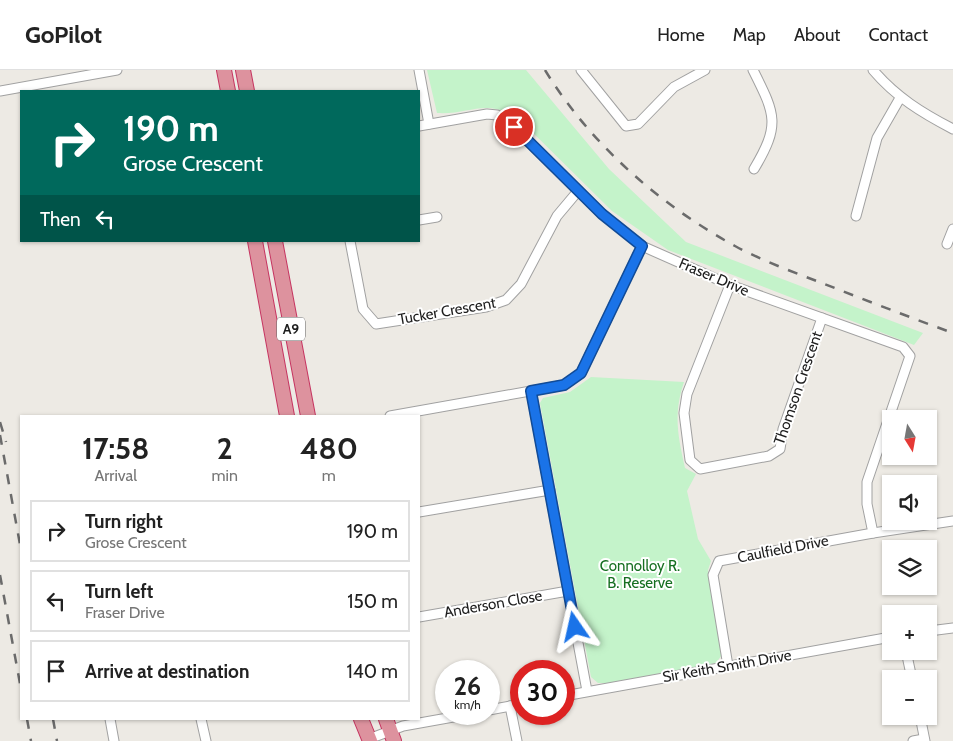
<!DOCTYPE html>
<meta charset="utf-8">
<style>
body{margin:0;font-family:Cabin,sans-serif;background:#f2f2f2;color:#222;height:100vh;display:flex;flex-direction:column;font-size:19px;white-space:nowrap}
*{box-sizing:border-box;margin:0}
p{font-size:16px;color:#767676}
.icon{flex:none;width:28px;height:28px;fill:none;stroke:currentColor;stroke-width:2;stroke-linecap:round;stroke-linejoin:round}
.map{position:relative;flex:1;overflow:hidden}
.sheet{position:absolute;left:20px;top:345px;width:400px;height:305px;display:flex;flex-direction:column;background:#fff;border-radius:0px;box-shadow:0 1px 4px #0004}
.sheet>*{flex:none}
.guide{position:absolute;left:20px;top:20px;width:400px;height:152px;border-radius:0px;box-shadow:0 1px 4px #0004;background:#00695c;color:#fff;overflow:hidden}
.needle{width:32px;rotate:169deg}
.tools{position:absolute;left:882px;top:340px;display:grid;gap:10px}
.tools a{display:grid;place-items:center;width:55px;height:55px;border-radius:0px;background:#fff;box-shadow:0 1px 4px #0004;font-size:25px}
.speed{position:absolute;left:435px;top:590px;display:flex;gap:10px;font-size:25px;font-weight:700;text-align:center}
.speed>*{display:grid;place-content:center;width:65px;height:65px;border-radius:50%;background:#fff;box-shadow:0 1px 4px #0004;line-height:1}
.speed small{font-size:12px;font-weight:400}
.speed .limit{border:8px solid #d22;background:#fff;color:#111}
.pin{position:absolute;display:grid;place-items:center;width:42px;height:42px;color:#fff;margin:-21px;border:2px solid #fff;border-radius:50%;box-shadow:0 1px 5px #0007}
.me{position:absolute;width:55px;margin:-28px;rotate:349deg;stroke-linejoin:round;filter:drop-shadow(0 0 4px #0008)}
.turn{display:flex;align-items:center;gap:18px;height:105px;padding:0 20px;font-size:22px}
.turn .icon{width:65px;height:65px;stroke-width:2.5}
.turn b{display:block;font-size:35px;line-height:42px}
.then{display:flex;align-items:center;height:48px;padding:0 20px;background:#0003;gap:10px;font-size:19px}
.eta{display:flex;justify-content:space-evenly;align-items:center;height:85px;text-align:center}
.eta b{font-size:30px;font-weight:700;line-height:35px}
ul{padding:0;list-style:none}
li{display:flex;align-items:center;gap:15px;height:62px;margin:0 10px 8px;padding:0 10px;border:2px solid #e0e0e0;border-radius:0px}
li div{flex:1}
li b{display:block;font-size:19px}
li em{font-style:normal}
header{display:flex;align-items:center;gap:30px;box-sizing:border-box;height:70px;padding:0 25px;background:#fff;border-bottom:1px solid #e0e0e0}
header strong{font-size:24px}
nav{display:flex;gap:28px;margin-inline-start:auto;font-size:18px}
.map>svg:first-child{display:block}
</style>
<header>
<strong>GoPilot</strong>
<nav><a>Home</a><a>Map</a><a>About</a><a>Contact</a></nav>
</header>
<div class="map">
<svg width="953" height="671" viewBox="0 0 953 671">
<rect width="100%" height="100%" fill="#edeae4"/>
<!-- park -->
<g fill="#c4f3ca">
<path d="M427,0H526L609,99L686,172L923,263L914,275L668,180L612,141L519,49C485,27 471,45 437,43Z"/>
<path d="M591,307L684,312C673,345 678,366 685,398L696,404L687,421L698,469L711,491L708,500L724,582L716,593L608,613H598L591,607L540,333L543,328L570,322Z"/>
</g>
<g fill="none" stroke-linecap="round" stroke-linejoin="round">
<!-- minor casing -->
<g stroke="#a1a1a1" stroke-width="11">
<g id="minor">
<path d="M419,0L429,54"/>
<path d="M581,0L626,56L638,54L674,17L705,0"/>
<path d="M753,0C775,44 781,54 754,99"/>
<path d="M873,0C896,27 922,43 953,59"/>
<path d="M0,21L117,0"/>
<path d="M419,56L487,44L497,45L514,57L602,144L642,176L730,215L903,277L910,286L867,412V434L873,463"/>
<path d="M856,146L877,68L900,28"/>
<path d="M419,150L437,147"/>
<path d="M350,171L363,239L376,254L486,237L506,230L521,214L557,146L578,121"/>
<path d="M947,174L953,159"/>
<path d="M730,215L687,324L684,343L690,390L700,399L769,386L780,379L783,359L822,248"/>
<path d="M531,321L587,621"/>
<path d="M390,346L564,315L581,303L642,176"/>
<path d="M419,442L550,420"/>
<path d="M419,547L568,521"/>
<path d="M929,561L953,558"/>
<path d="M906,581L912,609"/>
<path d="M728,596L713,505L719,491L873,463L953,451"/>
<path d="M564,626L891,567"/>
<path d="M510,636L517,671"/>
<path d="M489,640L521,634"/>
<path d="M920,646L925,671"/>
<path d="M110,649L114,671"/>
<path d="M201,649L206,671"/>
<path d="M369,669L403,656L470,644"/>
<path d="M913,671L924,669"/>
</g>
</g>
<!-- highway casing -->
<g stroke="#c63561" stroke-width="16">
<g id="highway">
<path d="M224,0L228,21"/>
<path d="M243,0L247,21"/>
<path d="M255,171L287,346"/>
<path d="M275,171L308,346"/>
<path d="M361,649L370,671"/>
<path d="M386,649L394,671"/>
</g>
</g>
<!-- minor -->
<use href="#minor" stroke="#fff" stroke-width="9"/>
<!-- highway -->
<use href="#highway" stroke="#dd929e" stroke-width="14"/>
<!-- rail -->
<g stroke="#6b6b6b" stroke-width="2.5" stroke-dasharray="10 10" stroke-linecap="butt">
<path d="M545,0C590,74 660,135 735,176C763,191 793,202 822,213C865,230 909,247 953,263"/>
<path d="M0,352L6,372"/>
<path d="M0,365L21,480"/>
<path d="M0,505L21,619"/>
<path d="M27,649L31,671"/>
<path d="M53,649L57,671"/>
</g>
</g>
<g fill="none" stroke-linecap="round" stroke-linejoin="round">
<!-- route casing -->
<g stroke="#114b97" stroke-width="12">
<path id="route" d="M514,57L602,144L642,176L581,303L564,315L531,321L575,557"/>
</g>
<!-- route -->
<use href="#route" stroke="#1a73e8" stroke-width="9"/>
</g>
<g text-anchor="middle" dominant-baseline="central" stroke-width="4" stroke-linejoin="round" paint-order="stroke">
<!-- shield labels -->
<rect fill="#fff" stroke="#616161" stroke-width="1" x="277" y="247.5" width="28" height="23" rx="4"/>
<g font-size="14" font-weight="bold" fill="#1d1d1d">
<text x="291" y="259">A9</text>
</g>
<!-- street labels -->
<g font-size="15" fill="#1d1d1d" stroke="#fff">
<text transform="translate(714 207) rotate(23)">Fraser Drive</text>
<text transform="translate(447 241) rotate(-10)">Tucker Crescent</text>
<text transform="translate(798 318) rotate(-71)">Thomson Crescent</text>
<text transform="translate(783 479) rotate(-11)">Caulfield Drive</text>
<text transform="translate(493 534) rotate(-10)">Anderson Close</text>
<text transform="translate(727 596) rotate(-10)">Sir Keith Smith Drive</text>
</g>
<!-- park labels -->
<g font-size="15" fill="#166f21" stroke="#fff">
<text x="640" y="496">Connolloy R.<tspan x="640" dy="17">B. Reserve</tspan></text>
</g>
</g>
</svg>
<div class="tools">
<a><svg class="needle" viewBox="-14 -14 28 28"><path d="M0-13l5 13h-10z" fill="#e53935"/><path d="M0 13l5-13h-10z" fill="#767676"/></svg></a>
<a><svg class="icon" aria-label="sound" viewBox="0 0 24 24"><path d="M4 9h4l5-4v14l-5-4H4zM17 9q2 3 0 6"/></svg></a>
<a><svg class="icon" aria-label="layers" viewBox="0 0 24 24"><path d="M12 4l9 5-9 5-9-5zM3 14l9 5 9-5"/></svg></a>
<a>+</a>
<a>−</a>
</div>
<div class="speed"><div>26<small>km/h</small></div><div class="limit">30</div></div>
<div class="pin" style="left:514px;top:57px;background:#d93025"><svg class="icon" aria-label="arrive" viewBox="0 0 24 24"><path d="M6 21V4h12l-3 4 3 4H6"/></svg></div>
<svg class="me" style="left:575px;top:557px" viewBox="-20 -20 40 40"><path d="M0-17L14 15 0 8-14 15z" fill="#1a73e8" stroke="#fff" stroke-width="4"/></svg>
<div class="guide">
<div class="turn"><svg class="icon" aria-label="right" viewBox="0 0 24 24"><path d="M7 20v-9h11M14 6l5 5-5 5"/></svg><div><b>190 m</b>Grose Crescent</div></div>
<div class="then">Then<svg class="icon" aria-label="left" viewBox="0 0 24 24"><path d="M17 20v-9H6M10 6l-5 5 5 5"/></svg></div>
</div>
<section class="sheet">
<div class="eta">
<div><b>17:58</b><p>Arrival</p></div>
<div><b>2</b><p>min</p></div>
<div><b>480</b><p>m</p></div>
</div>
<ul>
<li><svg class="icon" aria-label="right" viewBox="0 0 24 24"><path d="M7 20v-9h11M14 6l5 5-5 5"/></svg><div><b>Turn right</b><p>Grose Crescent</p></div><em>190 m</em></li>
<li><svg class="icon" aria-label="left" viewBox="0 0 24 24"><path d="M17 20v-9H6M10 6l-5 5 5 5"/></svg><div><b>Turn left</b><p>Fraser Drive</p></div><em>150 m</em></li>
<li><svg class="icon" aria-label="arrive" viewBox="0 0 24 24"><path d="M6 21V4h12l-3 4 3 4H6"/></svg><div><b>Arrive at destination</b></div><em>140 m</em></li>
</ul>
</section>
</div>
